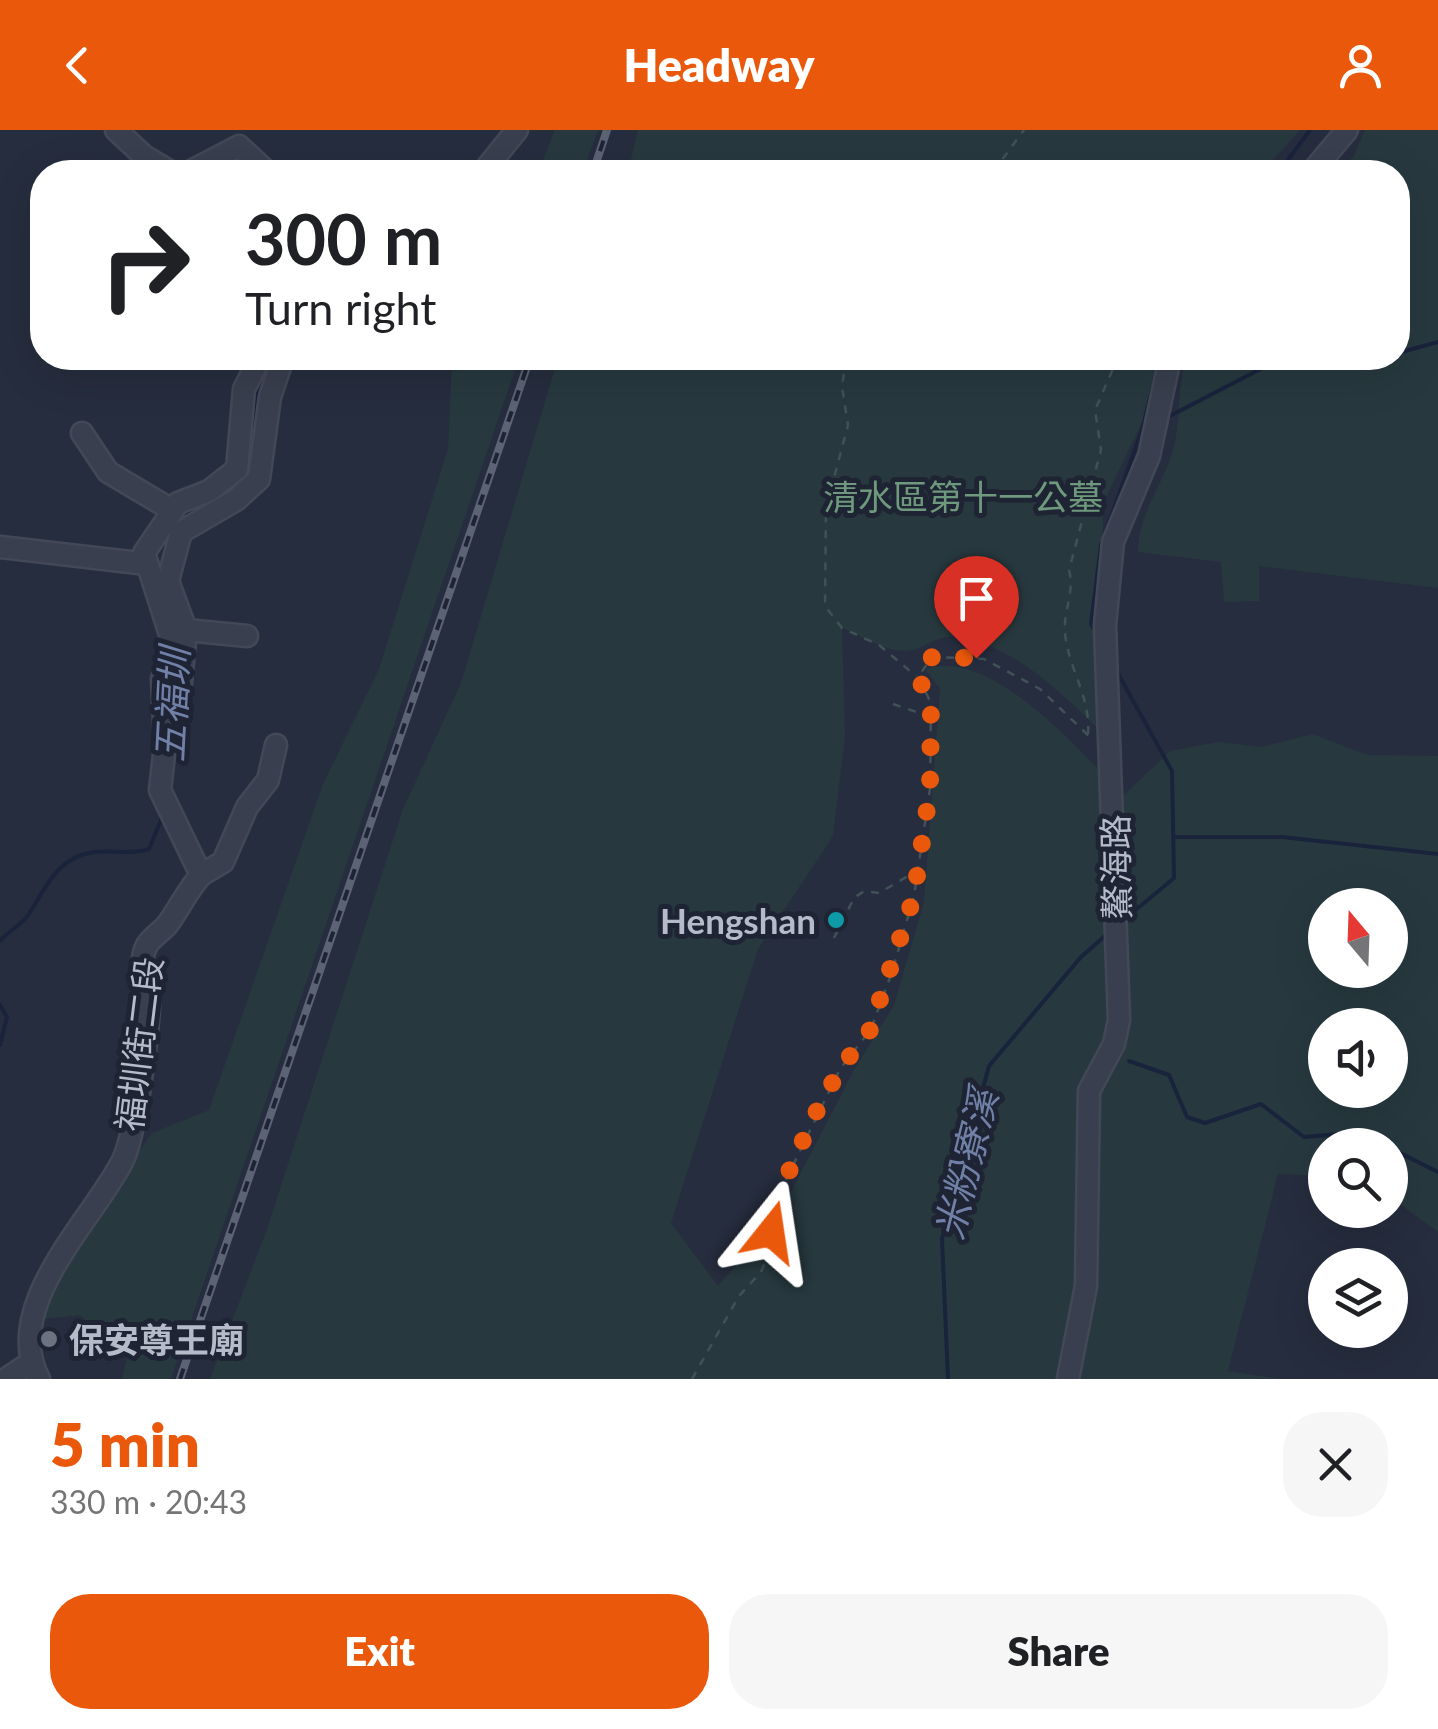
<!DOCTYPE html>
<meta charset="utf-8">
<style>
body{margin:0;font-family:Lato,"Noto Sans TC",sans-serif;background:#f6f6f6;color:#202124;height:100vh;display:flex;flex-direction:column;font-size:38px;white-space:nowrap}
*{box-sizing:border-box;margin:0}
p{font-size:32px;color:#757577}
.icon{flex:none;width:55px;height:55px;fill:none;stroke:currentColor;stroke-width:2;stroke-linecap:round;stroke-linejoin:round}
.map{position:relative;height:1249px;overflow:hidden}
.side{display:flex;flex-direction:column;background:#fff;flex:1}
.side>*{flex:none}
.top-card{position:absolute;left:30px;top:30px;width:1380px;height:210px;border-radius:40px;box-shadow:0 10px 40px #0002;background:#fff;color:#202124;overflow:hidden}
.needle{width:65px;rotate:341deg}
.controls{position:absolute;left:1308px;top:758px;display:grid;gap:20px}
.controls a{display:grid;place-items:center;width:100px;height:100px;border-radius:50%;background:#fff;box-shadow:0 10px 40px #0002;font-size:50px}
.pin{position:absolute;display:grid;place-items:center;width:85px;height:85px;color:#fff;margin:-102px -42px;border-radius:50% 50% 50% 0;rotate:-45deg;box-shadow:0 0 10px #0007}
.pin .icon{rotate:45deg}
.me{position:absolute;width:110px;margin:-55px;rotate:15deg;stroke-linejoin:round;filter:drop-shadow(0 0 8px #0008)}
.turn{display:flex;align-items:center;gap:35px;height:210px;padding:0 50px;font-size:45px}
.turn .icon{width:130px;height:130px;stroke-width:2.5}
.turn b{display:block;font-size:70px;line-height:85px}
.round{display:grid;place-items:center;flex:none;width:105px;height:105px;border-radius:40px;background:#f6f6f6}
.summary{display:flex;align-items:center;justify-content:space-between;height:170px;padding:0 50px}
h1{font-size:60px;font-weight:800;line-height:75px;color:#ea580c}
.primary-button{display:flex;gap:20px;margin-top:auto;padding:20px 50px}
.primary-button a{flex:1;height:115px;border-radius:40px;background:#ea580c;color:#fff;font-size:40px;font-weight:800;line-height:115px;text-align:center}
.primary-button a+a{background:#f6f6f6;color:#202124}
header{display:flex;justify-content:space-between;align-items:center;height:130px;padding:0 50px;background:#ea580c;color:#fff;font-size:45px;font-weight:800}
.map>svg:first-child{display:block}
</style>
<header><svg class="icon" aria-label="back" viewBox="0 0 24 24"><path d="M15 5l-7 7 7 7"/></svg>Headway<svg class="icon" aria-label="person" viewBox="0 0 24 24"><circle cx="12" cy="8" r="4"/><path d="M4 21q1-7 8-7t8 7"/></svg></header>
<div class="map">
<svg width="1438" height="1249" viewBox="0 0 1438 1249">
<rect width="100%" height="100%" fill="#262d3e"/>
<!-- green -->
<g fill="#27393f" fill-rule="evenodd">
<path d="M555,0H598L583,42H538Z"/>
<path d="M638,0H1300L1262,42H628Z"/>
<path d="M1365,0H1438V458L1259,436V471L1224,472L1221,432L1138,422C1138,384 1163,355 1173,320C1182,289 1176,258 1187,228H1398V42H1337L1353,28Z"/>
<path d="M452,228H519L171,1249H122L127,1227L80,1185L44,1189L54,1143L152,1003L209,980L323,654L379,539L448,319Z"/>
<path d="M558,228H1161L1144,288L1103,374L1101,602C1063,564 1020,522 967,508C942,502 934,513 916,519C890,527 864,506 842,498L845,606L833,706L758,819L671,1093L718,1156L779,1085L854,940L894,875L924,772L940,559L925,539C993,517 1081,622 1123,666L1170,621L1218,612L1262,617L1312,604L1368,625L1438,626V1102L1390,1067V1015H1325V1046L1278,1044L1228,1241L1281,1249H210L267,1099L403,679L461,553ZM1325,775H1390V840H1325ZM1325,895H1390V960H1325Z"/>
</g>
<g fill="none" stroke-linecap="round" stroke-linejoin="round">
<!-- stream -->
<g stroke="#19233c" stroke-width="4">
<path d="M497,42L506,29"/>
<path d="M1279,42L1310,0"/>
<path d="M1398,223L1438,212"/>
<path d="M1166,288L1270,234L1368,228"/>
<path d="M245,340L257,256"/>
<path d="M175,394L194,377"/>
<path d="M161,441L169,401"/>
<path d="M1097,504L1091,494L1101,415L1142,300L1160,228"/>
<path d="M1116,540L1172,641L1174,748L1126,788"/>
<path d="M1174,707H1282L1438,724"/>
<path d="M0,811C8,801 22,795 29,784C46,757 58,726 95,722C114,720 130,725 149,719L163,685"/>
<path d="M0,875L7,887L0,915"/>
<path d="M1129,931L1169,945L1187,987L1205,993L1261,974L1304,1007L1364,1002L1386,1015"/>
<path d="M1390,1018L1438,1042"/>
<path d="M948,1249L942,1109L989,936L1081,827L1106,805"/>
</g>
<!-- minor casing -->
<g stroke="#434857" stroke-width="25">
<g id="minor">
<path d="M116,0L144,26L171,42"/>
<path d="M189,42L239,16L267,42"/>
<path d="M483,42L517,0"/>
<path d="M1312,42L1347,0"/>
<path d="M82,303L108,342L172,380"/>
<path d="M0,417L147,434"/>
<path d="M186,500L247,506"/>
<path d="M176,605L186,500L168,451L181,402L236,370L259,349L270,267L281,234L277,228"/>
<path d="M201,745L223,732L247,677L268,650L276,615"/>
<path d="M6,1249L27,1235"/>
<path d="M39,1249C0,1176 93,1090 123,1030C136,1002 147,911 149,878C150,858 137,836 146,817C150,808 160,803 167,795C179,779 187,761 201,745L160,660L165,616L162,549L173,514L144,423L178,373L209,361L237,339L244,259L260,228"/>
<path d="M1068,1249L1086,1156L1089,961L1114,914L1119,890L1105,495L1113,412L1149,326L1170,228"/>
</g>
</g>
<!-- path -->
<g stroke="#415257" stroke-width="2.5" stroke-dasharray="8 8" stroke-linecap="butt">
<path d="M993,42L1024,0"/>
<path d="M846,228L842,257L848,295L826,378L825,476L842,498L879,515L916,546"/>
<path d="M893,574L928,586"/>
<path d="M1088,604C1091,567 1068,538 1065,503C1063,481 1075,462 1069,440L1101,320L1095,280L1116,232"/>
<path d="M834,808L854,768L864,761L879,763L915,742"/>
<path d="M692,1249L739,1166L761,1142L769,1123L778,1066L840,939L871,899L892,842L914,766L930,659L931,573L918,547L932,527L984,529L1040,559L1093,610"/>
</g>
<!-- minor -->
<use href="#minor" stroke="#393f4e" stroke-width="20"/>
<!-- rail casing -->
<g stroke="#5c6375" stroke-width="8">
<g id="rail">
<path d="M593,42L607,0"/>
<path d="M180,1249L530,228"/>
</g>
</g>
<!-- rail -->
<use href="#rail" stroke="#1e2433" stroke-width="4" stroke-dasharray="11" stroke-linecap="butt"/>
</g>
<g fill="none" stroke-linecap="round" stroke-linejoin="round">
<!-- route -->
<path stroke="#ea580c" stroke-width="18" stroke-dasharray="0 32.4" d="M771,1102L778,1066L813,988L840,939L870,900L914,766L930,659L931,574L918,547L932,527L976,528"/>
</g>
<!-- markers -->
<circle fill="#0f9aa8" stroke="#1e2433" stroke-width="4" cx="836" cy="790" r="10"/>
<circle fill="#6b7280" stroke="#1e2433" stroke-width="4" cx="49" cy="1209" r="10"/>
<g text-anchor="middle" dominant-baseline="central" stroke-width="10" stroke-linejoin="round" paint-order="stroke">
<!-- park labels -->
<g font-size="35" fill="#6e997d" stroke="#1e2433">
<text x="963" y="366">清水區第十一公墓</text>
</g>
<!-- street labels -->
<g font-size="35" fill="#b6bbc9" stroke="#1e2433">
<text transform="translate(1115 737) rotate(-91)">鰲海路</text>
<text transform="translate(138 914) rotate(-83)">福圳街二段</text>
</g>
<!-- poi labels -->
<g font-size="35" font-weight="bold" fill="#b6bbc9" stroke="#1e2433" text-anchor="end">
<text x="816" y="790">Hengshan</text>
<text x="69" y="1209" text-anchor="start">保安尊王廟</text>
</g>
<!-- water labels -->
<g font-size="38" font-style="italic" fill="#7080a7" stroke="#1e2433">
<text transform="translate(171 575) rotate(-87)">五福圳</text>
<text transform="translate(965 1034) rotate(-76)">米粉寮溪</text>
</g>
</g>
</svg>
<div class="controls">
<a><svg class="needle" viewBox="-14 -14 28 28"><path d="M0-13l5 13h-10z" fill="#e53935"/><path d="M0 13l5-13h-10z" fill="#757577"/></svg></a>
<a><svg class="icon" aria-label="sound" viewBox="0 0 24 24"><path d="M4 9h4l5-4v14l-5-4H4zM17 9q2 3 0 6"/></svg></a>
<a><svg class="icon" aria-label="search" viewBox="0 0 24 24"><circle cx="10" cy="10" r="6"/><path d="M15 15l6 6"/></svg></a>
<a><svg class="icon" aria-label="layers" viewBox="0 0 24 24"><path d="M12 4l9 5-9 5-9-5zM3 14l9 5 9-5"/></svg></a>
</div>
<div class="pin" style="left:976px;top:528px;background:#d93025"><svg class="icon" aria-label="arrive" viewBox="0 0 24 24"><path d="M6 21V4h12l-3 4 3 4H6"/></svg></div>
<svg class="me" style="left:771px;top:1102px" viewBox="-20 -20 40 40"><path d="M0-17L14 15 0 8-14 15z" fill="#ea580c" stroke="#fff" stroke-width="4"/></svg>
<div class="top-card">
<div class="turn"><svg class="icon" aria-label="right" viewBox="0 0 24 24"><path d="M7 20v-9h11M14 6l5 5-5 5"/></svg><div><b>300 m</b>Turn right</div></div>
</div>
</div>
<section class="side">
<div class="summary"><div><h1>5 min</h1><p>330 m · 20:43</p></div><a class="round"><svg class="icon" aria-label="close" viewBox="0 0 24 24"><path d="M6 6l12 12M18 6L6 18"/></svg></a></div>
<div class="primary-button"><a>Exit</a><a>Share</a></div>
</section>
